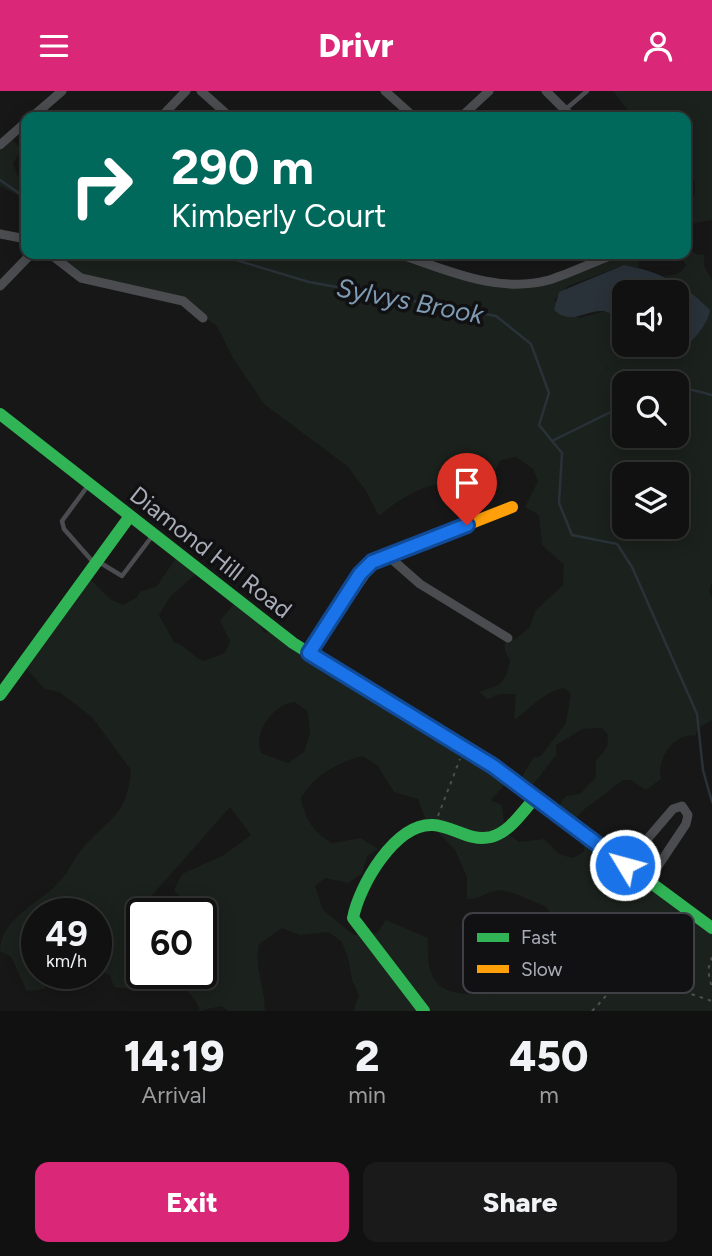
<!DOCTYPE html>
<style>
body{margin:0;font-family:Figtree,sans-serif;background:#1a1a1a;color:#f1f3f6;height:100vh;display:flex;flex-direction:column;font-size:26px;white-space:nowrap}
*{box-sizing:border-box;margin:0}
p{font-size:23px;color:#9c9d9f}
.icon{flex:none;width:38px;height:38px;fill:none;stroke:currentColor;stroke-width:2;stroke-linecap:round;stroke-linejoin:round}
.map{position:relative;height:920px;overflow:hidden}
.sheet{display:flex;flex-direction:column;background:#111;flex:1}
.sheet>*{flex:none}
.hud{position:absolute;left:21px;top:21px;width:670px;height:147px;border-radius:14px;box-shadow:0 4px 18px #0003,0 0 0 2px #303131;background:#00695c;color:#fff;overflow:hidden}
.controls{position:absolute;left:612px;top:189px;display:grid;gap:14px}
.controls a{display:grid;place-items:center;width:77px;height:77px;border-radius:14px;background:#111;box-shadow:0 4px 18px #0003,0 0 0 2px #303131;font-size:35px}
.speed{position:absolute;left:21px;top:807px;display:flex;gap:14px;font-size:35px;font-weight:700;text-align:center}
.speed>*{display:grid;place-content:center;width:91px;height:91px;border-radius:50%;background:#111;box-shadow:0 4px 18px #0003,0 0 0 2px #303131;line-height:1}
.speed small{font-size:18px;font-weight:400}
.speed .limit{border:4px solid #111;border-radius:10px;background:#fff;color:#111}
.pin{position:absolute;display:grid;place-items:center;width:60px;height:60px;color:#fff;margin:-72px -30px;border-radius:50% 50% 50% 0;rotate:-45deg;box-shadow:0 0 7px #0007}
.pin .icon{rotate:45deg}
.me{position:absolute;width:77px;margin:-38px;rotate:307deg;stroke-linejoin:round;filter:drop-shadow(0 0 5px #0008)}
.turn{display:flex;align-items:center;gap:24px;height:147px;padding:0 35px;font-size:32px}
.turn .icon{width:91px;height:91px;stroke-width:2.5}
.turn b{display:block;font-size:49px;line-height:60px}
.eta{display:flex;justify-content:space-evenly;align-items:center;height:119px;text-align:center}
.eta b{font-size:42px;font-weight:800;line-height:49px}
.action{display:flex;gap:14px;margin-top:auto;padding:14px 35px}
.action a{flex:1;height:80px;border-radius:14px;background:#db2777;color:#fff;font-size:28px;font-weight:800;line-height:80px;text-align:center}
.action a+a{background:#1a1a1a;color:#f1f3f6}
header{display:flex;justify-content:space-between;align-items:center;height:91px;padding:0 35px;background:#db2777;color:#fff;font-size:32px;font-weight:800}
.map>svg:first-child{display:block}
</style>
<header><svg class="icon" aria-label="menu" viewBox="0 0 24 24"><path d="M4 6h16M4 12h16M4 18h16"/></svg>Drivr<svg class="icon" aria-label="person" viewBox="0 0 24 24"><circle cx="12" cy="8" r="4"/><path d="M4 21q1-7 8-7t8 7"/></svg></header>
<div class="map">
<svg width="712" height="920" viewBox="0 0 712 920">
<rect width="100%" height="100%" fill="#171717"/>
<!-- green -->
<g fill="#1b211c" fill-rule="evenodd">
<path d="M613,0H712V129L686,134V115L695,103V91L686,83V26H629L627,18Z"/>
<path d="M7,44L22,58L13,72L17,84L26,94V109L0,95V51Z"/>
<path d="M686,156L698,164L704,163V175L712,189V491L709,499L712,507V629L699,636L695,645C674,641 656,669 661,688L646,699L631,689H623L581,721L571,733L557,717L566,705L580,703L596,686V670L607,656L608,644L602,637L582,638L556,654V664L529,699L520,689L533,667L541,665L566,632L571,603L564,597C541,602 532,617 514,629L516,603H500L488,608L479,601L499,594L507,583L510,569L505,560V547L514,549L529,537L536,519L563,494L564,474L542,454L539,424L525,416L538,390L533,378L516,366L501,369L490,388L478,381C468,383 457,392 447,392C422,394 399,408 379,425L365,398L347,375L264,313L233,267L217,235L192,217L80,184L52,163H396L487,189L528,191L555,185L607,163H638L639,177L624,174L568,195L554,209L579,227L606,220L625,229V254H670L676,261L702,237L676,191L662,185C673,184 681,184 686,174L679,163H686ZM625,292H677V345H625ZM625,383H677V436H625Z"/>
<path d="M178,464L198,481L170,506L159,524L174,551C188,555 191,565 203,570L225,562L230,550L220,530L236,510L255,524L264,542L276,539L324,571L326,582L337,579L510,688L491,709L502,714L505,741L519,751L544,748L559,763L572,767L584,761L585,744L712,836V920H353L359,904L352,889L348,866L341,850L328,841L300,844L282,837L259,853C254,878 265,896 265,920H229L221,915L200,920C192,893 151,871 131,898L114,896L110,885L96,877V822H37V882H63L52,886L44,898L27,900L11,866L0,860C0,827 42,811 61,789C69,780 74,767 82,758C108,727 127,727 131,679L92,626L59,601L45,598L21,572L86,484L110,508L123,514L136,507L140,501L157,495ZM295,611L308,621L310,642L304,661L288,672L261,662C253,641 273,613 295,611ZM362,665L377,674L394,701L418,708L426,729L455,759L467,786V808C479,809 485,801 495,800C510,797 531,811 546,815L557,835L555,857C541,869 529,885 515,895C503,905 493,903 479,903C436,905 426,889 428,847L386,829L377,842L354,844L323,819L315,795L325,787L348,792L362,783L367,765L378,758L361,747L332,752C313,741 305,728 301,707C314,684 337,672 362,665ZM230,716L251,744L224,764L182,783L174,799L194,822H201V882H142V822H159L148,809Z"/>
</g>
<!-- water -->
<path fill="#2a3239" d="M624,174C658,180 686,194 710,219C708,234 690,255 676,261L670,254H677V201H625V229C618,226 610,221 603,220C584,219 572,235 554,219L559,201Z"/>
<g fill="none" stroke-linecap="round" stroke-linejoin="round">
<!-- stream -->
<g stroke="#2a3239" stroke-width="2.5">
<path d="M0,89L26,107"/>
<path d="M216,163L309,191L496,225L531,253L549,302L539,334L562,362L559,412L572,444L617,453L632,476L697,623L703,679L712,711"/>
<path d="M677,295L712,304"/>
<path d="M552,350L625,314"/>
</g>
<!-- path -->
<g stroke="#4d4e52" stroke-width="2" stroke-dasharray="3.5 5" stroke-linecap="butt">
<path d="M438,725L460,668"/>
<path d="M712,866L708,879L712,898"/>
<path d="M592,920C608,905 617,884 642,887L654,900L676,898L712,910"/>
</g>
<!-- lane -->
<g stroke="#4b4c50" stroke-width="4.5">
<path d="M566,18L587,0"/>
<path d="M87,396L62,430L64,438L94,472"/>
<path d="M99,471L122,485L153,444"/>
</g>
<!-- street -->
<g stroke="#4b4c50" stroke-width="9">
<path d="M201,0L230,26"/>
<path d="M385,0L414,26"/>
<path d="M546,0L572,26"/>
<path d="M32,26L62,0"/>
<path d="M161,26L186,0"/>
<path d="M461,26L489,0"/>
<path d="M0,54L26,31"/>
<path d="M0,143L26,148"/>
<path d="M50,163L81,187L183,210L203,227"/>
<path d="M399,163C447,179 497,203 549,189C571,182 593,171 615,163"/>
<path d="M0,195L31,163"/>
<path d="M387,464L420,493L508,547"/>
<path d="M625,774L673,718L682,715L688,724L686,733L648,790"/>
</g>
<!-- fast -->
<g stroke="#30b455" stroke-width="12">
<path d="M0,323L293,552L344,584"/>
<path d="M0,604L130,425"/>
<path d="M566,729L712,837"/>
<path d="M424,920L353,827C359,795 395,732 433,734C453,735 469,751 491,746C510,741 522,721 535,707"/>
</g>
<!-- slow -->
<g stroke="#ff9f0a" stroke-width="12">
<path d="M309,562L372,471L512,416"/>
<path d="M344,584L493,675L566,729"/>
</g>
</g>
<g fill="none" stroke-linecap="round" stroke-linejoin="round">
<!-- route casing -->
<g stroke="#114b97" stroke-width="18">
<path id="route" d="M467,434L372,471L360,483L309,562L493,675L625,774"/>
</g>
<!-- route -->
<use href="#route" stroke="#1a73e8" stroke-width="12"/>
</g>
<g text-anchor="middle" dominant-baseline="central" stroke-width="7" stroke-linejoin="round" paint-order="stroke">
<!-- street labels -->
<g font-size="24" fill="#a8adb8" stroke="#111113">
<text transform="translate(211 461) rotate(38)">Diamond Hill Road</text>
</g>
<!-- water labels -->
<g font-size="26" font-style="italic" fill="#7f9bb3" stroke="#111113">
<text transform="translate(410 210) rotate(11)">Sylvys Brook</text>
</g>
</g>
<!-- legend -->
<rect x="463" y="822" width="231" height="80" rx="10" fill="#111113" stroke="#3e4045" stroke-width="2"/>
<rect x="477" y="842" width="32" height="9" fill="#30b455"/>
<rect x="477" y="874" width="32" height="8" fill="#ff9f0a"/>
<g font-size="19" fill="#a8adb8">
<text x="521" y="853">Fast</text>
<text x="521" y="885">Slow</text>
</g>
</svg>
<div class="controls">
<a><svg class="icon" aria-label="sound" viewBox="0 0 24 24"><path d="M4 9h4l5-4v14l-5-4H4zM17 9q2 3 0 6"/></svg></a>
<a><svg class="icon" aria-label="search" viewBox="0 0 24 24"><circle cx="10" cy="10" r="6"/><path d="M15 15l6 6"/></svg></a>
<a><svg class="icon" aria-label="layers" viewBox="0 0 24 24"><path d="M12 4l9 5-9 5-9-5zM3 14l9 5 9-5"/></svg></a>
</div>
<div class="speed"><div>49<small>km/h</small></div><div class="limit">60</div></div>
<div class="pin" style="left:467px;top:434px;background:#d93025"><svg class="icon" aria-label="arrive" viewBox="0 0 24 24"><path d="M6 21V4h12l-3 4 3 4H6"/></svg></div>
<svg class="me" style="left:625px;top:774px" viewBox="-20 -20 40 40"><circle r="17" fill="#1a73e8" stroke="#fff" stroke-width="3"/><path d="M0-11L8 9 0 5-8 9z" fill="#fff"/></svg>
<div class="hud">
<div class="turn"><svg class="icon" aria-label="right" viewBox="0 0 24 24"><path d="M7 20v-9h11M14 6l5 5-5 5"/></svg><div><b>290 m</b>Kimberly Court</div></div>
</div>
</div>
<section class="sheet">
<div class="eta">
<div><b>14:19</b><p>Arrival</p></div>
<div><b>2</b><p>min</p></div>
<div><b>450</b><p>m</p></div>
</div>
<div class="action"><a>Exit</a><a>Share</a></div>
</section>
